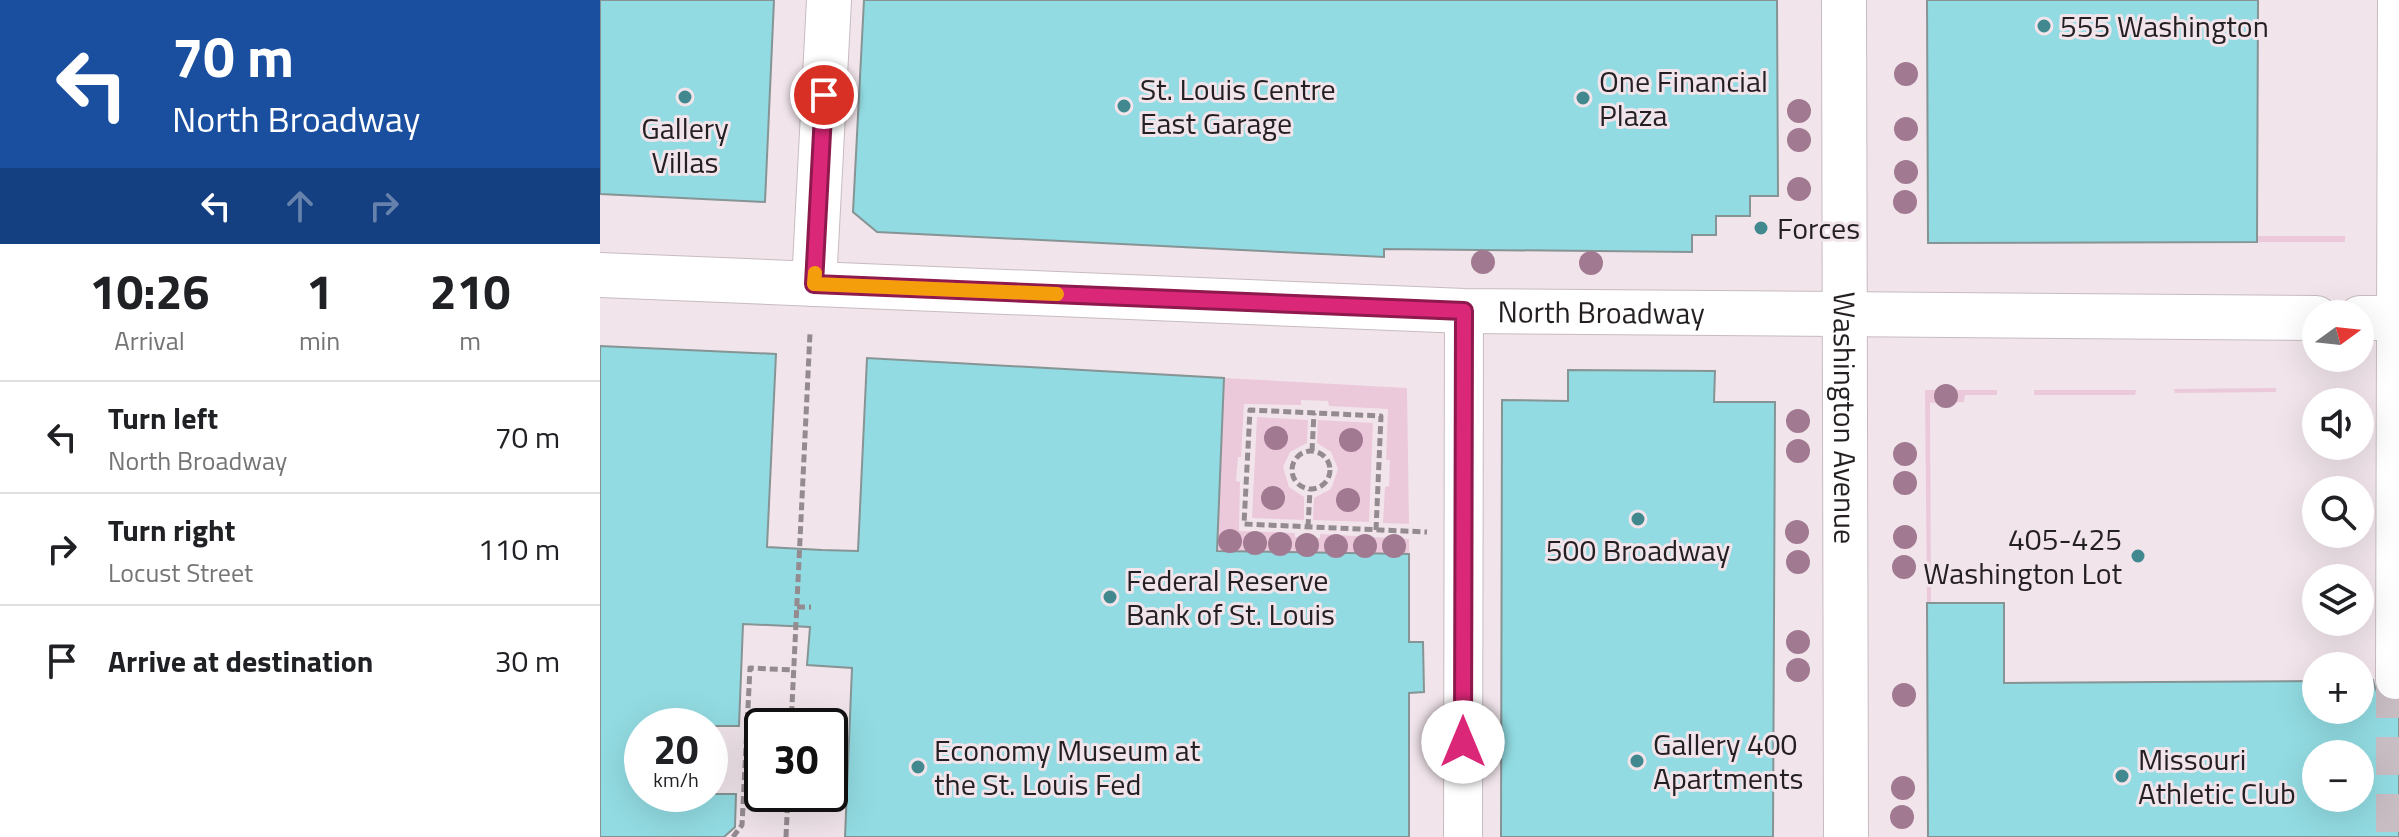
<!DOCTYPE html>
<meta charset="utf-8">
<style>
body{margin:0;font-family:"Titillium Web",sans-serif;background:#f6f6f6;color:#202124;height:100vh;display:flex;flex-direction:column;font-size:30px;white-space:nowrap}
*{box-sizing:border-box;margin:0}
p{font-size:26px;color:#757577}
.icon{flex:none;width:44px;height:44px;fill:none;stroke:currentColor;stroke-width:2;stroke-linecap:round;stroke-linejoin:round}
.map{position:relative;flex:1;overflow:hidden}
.details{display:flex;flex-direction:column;background:#fff;width:600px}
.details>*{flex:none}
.top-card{background:#1a4fa0;color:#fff;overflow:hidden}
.needle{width:52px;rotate:75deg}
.controls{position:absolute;left:1702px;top:300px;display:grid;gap:16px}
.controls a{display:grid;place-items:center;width:72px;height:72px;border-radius:50%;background:#fff;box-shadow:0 8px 32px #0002;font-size:40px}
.speed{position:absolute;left:24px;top:708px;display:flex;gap:16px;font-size:40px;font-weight:700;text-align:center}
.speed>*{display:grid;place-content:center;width:104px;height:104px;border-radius:50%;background:#fff;box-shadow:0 8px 32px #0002;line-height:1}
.speed small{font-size:20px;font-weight:400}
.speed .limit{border:4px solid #111;border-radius:12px;background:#fff;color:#111}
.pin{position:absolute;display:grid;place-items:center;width:68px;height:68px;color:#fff;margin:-34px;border:4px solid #fff;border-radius:50%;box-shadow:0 2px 8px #0007}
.me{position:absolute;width:88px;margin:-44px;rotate:0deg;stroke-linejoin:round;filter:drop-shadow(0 0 6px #0008)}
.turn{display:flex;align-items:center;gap:28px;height:168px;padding:0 40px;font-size:36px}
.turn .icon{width:104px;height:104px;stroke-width:2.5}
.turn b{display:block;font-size:56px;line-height:68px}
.lanes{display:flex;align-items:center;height:76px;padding:0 40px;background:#0003;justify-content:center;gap:40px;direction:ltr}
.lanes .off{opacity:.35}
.eta{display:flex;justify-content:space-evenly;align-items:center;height:136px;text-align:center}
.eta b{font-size:48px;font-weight:700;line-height:56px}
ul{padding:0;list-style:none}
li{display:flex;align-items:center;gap:24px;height:112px;padding:0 40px;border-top:2px solid #e0e0e0}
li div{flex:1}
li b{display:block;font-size:30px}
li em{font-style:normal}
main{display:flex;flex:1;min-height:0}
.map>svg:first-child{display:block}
</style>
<main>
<section class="details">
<div class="top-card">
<div class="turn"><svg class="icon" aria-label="left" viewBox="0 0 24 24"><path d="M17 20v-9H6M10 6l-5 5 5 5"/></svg><div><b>70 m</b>North Broadway</div></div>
<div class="lanes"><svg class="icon" aria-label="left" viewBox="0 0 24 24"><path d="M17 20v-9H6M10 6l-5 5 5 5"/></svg><svg class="icon off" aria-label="ahead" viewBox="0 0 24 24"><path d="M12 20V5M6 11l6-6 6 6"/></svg><svg class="icon off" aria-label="right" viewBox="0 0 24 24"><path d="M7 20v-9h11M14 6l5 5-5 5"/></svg></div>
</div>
<div class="eta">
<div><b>10:26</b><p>Arrival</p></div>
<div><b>1</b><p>min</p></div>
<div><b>210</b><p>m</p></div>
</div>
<ul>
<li><svg class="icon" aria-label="left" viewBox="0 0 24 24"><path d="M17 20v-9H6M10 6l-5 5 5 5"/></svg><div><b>Turn left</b><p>North Broadway</p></div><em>70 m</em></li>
<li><svg class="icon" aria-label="right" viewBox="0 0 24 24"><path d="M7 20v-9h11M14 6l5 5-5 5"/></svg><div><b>Turn right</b><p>Locust Street</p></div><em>110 m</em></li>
<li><svg class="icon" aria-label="arrive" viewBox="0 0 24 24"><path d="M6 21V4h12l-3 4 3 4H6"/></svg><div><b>Arrive at destination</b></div><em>30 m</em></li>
</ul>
</section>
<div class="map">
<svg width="1799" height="837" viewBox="0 0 1799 837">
<rect width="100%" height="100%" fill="#f1e5eb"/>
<!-- green -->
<g fill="#ebc9db">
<path d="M1657,236H1745V242H1658Z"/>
<path d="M624,378L807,388L809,524L783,523L785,487L789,486L790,460H786L788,409L729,406L728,401L701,400V405L644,404L641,457H638L636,481L640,482L639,531L695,533V537L720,538V534L809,539V554L617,551Z"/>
<path d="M1676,388V392L1575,393L1574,389Z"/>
<path d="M1325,390H1397V395H1365L1364,402L1330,403L1331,603H1327Z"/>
<path d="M1434,390H1536L1535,395H1434Z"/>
<path d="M657,417L708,420L707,443L690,452L683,467L689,487L704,497V520L652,518Z"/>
<path d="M718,420L773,423L769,522L713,520L714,498L731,489L738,469L731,452L717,443Z"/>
</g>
<!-- building -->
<g fill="#92dbe2" stroke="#869495" stroke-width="2" fill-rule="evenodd">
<path d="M0,0H174L165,202L0,194Z"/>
<path d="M264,0H1177L1178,196H1150V216H1116V235H1092V252L784,249V257L277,232L253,212Z"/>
<path d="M1327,0H1658L1657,242L1328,243Z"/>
<path d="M0,346L176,354L167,547L222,550L258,551L267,358L624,378L617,551L809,554V642H823L824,692L809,693V837H245L252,668L207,665L210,627L143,624L139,726H42V794H136L135,827L124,837H0Z"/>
<path d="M968,370L1115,371L1114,402H1175L1173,837H901L902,400L968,401Z"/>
<path d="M1327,603H1404V683L1716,681V710H1760V680H1773L1776,690L1783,699L1799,701V837H1328ZM1716,754H1760V798H1716Z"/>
</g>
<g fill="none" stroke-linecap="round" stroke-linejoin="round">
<!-- street-tunnel -->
<path stroke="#c8bdc3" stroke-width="38" stroke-dasharray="38 19" stroke-linecap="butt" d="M1795,680V837"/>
<!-- street casing -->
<g stroke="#c7bbc1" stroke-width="40">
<g id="street">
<path d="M1795,680L1797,0"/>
<path d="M863,837L864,311"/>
</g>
</g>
<!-- secondary casing -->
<g stroke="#c7bbc1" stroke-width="46">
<g id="secondary">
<path id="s1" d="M1244,0L1246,837"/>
<path d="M214,284L229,0"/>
</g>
</g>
<!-- primary casing -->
<g stroke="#c7bbc1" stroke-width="46">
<g id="primary">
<path id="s2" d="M0,275L864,311L1716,318"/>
<path d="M1760,318H1799"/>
</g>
</g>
<!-- path -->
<g stroke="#948b90" stroke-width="5" stroke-dasharray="8 4" stroke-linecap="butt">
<circle cx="711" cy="470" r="19"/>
<path d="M712,451L714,413"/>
<path d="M708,527L710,490"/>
<path d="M776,530L781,416L650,410L644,524L827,532"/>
<path d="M197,607H211"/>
<path d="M191,726L210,333"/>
<path d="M133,837L142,825L150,668L194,670"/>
<path d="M186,837L188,794"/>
</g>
<!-- street -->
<use href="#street" stroke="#fff" stroke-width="38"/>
<!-- secondary -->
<use href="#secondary" stroke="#fff" stroke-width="44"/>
<!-- primary -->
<use href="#primary" stroke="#fff" stroke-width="44"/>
</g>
<!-- trees -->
<g fill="#a17991">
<circle cx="1306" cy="74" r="12"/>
<circle cx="1199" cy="111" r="12"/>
<circle cx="1306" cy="129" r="12"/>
<circle cx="1199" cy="140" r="12"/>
<circle cx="1306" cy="172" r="12"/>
<circle cx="1199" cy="189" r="12"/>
<circle cx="1305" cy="202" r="12"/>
<circle cx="883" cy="262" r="12"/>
<circle cx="991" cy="263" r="12"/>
<circle cx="1346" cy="396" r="12"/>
<circle cx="1198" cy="421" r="12"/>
<circle cx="676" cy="438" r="12"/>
<circle cx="751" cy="440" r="12"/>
<circle cx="1198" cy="451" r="12"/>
<circle cx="1305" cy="454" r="12"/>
<circle cx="1305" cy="483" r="12"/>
<circle cx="673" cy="498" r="12"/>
<circle cx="748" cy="500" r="12"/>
<circle cx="1197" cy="532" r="12"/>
<circle cx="1305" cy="537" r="12"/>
<circle cx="630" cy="541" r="12"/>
<circle cx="655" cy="543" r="12"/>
<circle cx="680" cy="544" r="12"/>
<circle cx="707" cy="545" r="12"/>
<circle cx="736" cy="546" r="12"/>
<circle cx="765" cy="546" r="12"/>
<circle cx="794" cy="546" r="12"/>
<circle cx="1198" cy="562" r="12"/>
<circle cx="1304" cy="567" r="12"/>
<circle cx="1198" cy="642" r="12"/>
<circle cx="1198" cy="670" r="12"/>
<circle cx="1304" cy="695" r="12"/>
<circle cx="1303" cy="788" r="12"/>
<circle cx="1302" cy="817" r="12"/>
</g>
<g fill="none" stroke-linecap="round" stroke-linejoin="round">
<!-- route casing -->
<g stroke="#8e194d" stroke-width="20">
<path id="route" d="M224,95L214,284L864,311L863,742"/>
</g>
<!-- route -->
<use href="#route" stroke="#db2777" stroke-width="14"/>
<!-- slow -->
<path stroke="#f59e0b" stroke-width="14" d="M215,273L214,284L457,294"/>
</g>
<!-- markers -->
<g fill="#42898f" stroke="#f1e5eb" stroke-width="3">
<circle cx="1444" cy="26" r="8"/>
<circle cx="85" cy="97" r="8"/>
<circle cx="983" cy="98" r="8"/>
<circle cx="524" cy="106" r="8"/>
<circle cx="1161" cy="228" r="8"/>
<circle cx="1038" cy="519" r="8"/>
<circle cx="1538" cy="556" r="8"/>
<circle cx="510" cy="597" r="8"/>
<circle cx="1037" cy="761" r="8"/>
<circle cx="318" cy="767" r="8"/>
<circle cx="1522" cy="776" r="8"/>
</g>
<g text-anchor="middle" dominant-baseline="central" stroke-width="6" stroke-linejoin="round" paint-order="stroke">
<!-- poi labels -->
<g font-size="30" fill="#241f22" stroke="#f1e5eb" text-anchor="start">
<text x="1460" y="26">555 Washington</text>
<text x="999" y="81">One Financial<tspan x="999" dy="34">Plaza</tspan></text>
<text x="540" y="89">St. Louis Centre<tspan x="540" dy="34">East Garage</tspan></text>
<text x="85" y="128" text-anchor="middle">Gallery<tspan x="85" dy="34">Villas</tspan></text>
<text x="1177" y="228">Forces</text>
<text x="1522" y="539" text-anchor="end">405-425<tspan x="1522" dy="34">Washington Lot</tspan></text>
<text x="1038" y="550" text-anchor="middle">500 Broadway</text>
<text x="526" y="580">Federal Reserve<tspan x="526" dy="34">Bank of St. Louis</tspan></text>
<text x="1053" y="744">Gallery 400<tspan x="1053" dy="34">Apartments</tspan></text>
<text x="334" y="750">Economy Museum at<tspan x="334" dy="34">the St. Louis Fed</tspan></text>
<text x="1538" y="759">Missouri<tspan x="1538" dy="34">Athletic Club</tspan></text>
</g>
<!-- street labels -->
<g font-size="30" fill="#241f22" stroke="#f1e5eb">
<text stroke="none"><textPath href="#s2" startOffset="1002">North Broadway</textPath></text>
<text stroke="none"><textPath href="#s1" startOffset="418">Washington Avenue</textPath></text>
</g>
</g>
</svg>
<div class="controls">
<a><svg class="needle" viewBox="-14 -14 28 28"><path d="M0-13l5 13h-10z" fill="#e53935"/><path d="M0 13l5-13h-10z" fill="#757577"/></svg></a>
<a><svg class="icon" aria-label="sound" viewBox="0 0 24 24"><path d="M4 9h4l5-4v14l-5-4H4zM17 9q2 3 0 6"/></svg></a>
<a><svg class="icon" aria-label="search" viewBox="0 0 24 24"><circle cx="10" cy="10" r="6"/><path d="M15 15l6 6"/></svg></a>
<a><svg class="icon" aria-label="layers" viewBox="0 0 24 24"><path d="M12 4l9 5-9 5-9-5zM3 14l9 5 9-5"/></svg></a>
<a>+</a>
<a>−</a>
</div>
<div class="speed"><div>20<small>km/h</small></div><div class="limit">30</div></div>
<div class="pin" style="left:224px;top:95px;background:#d93025"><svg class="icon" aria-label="arrive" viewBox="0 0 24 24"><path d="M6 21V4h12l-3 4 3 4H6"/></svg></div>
<svg class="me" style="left:863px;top:742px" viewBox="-20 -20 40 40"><circle r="19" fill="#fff"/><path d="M0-13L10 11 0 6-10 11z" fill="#db2777"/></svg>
</div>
</main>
